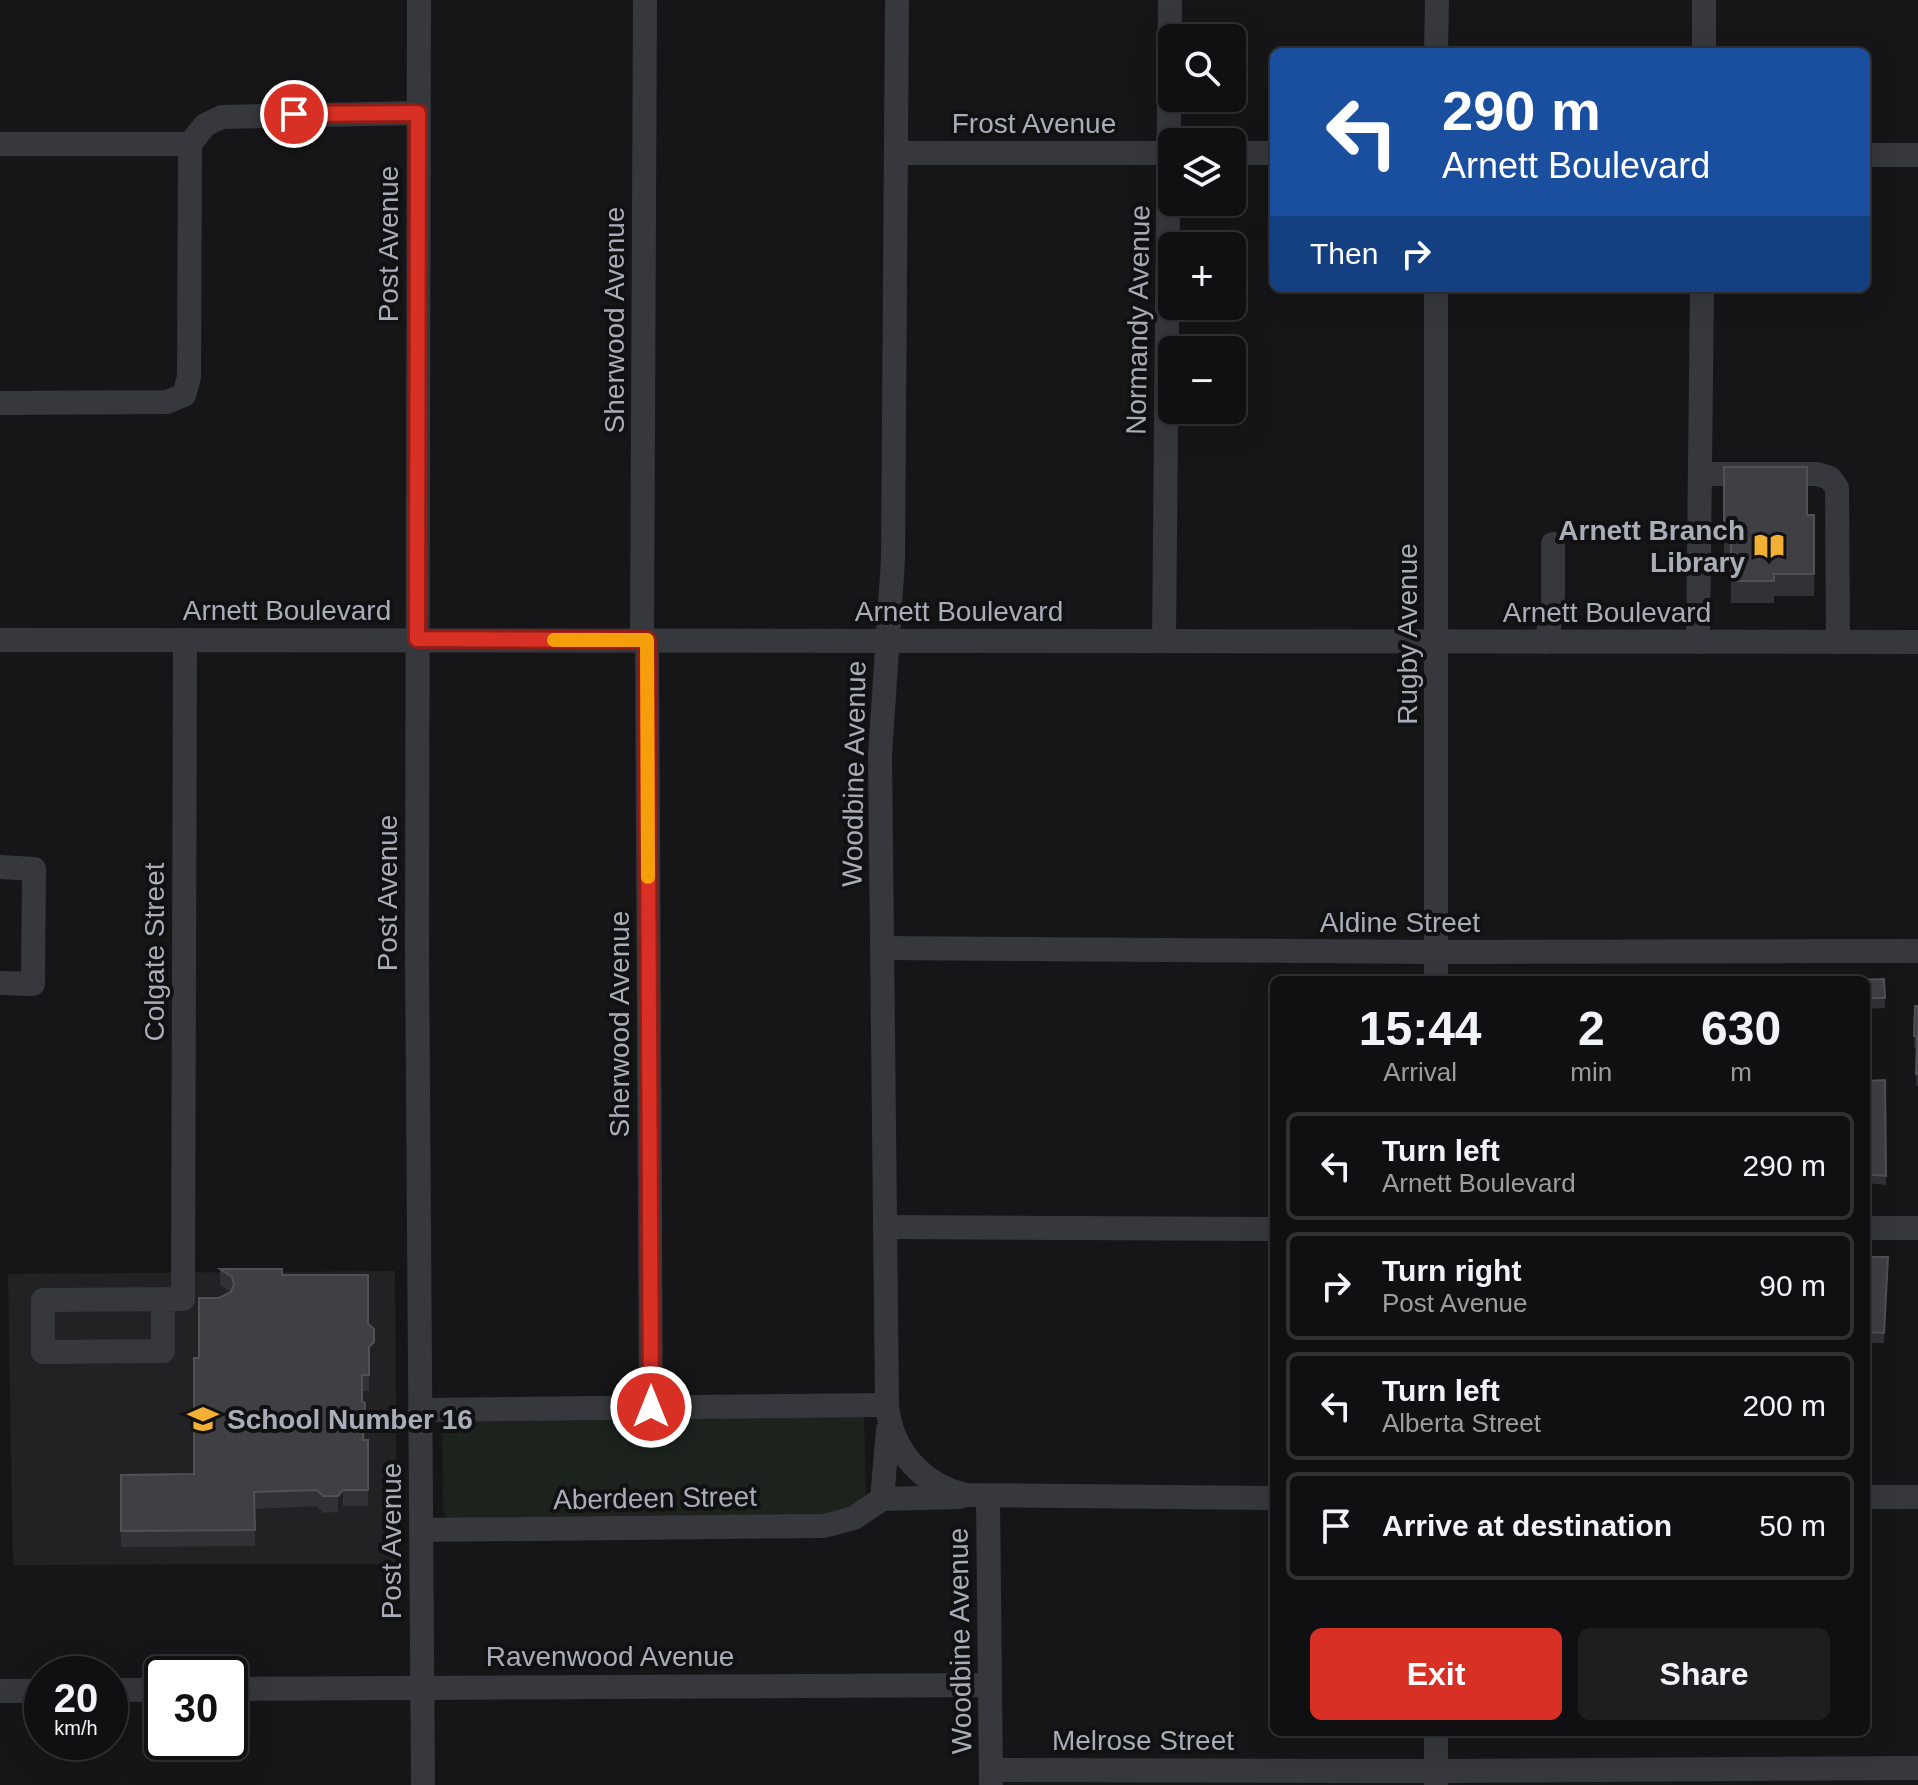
<!DOCTYPE html>
<meta charset="utf-8">
<style>
body{margin:0;font-family:Helvetica,sans-serif;background:#1e1e20;color:#f1f3f6;height:100vh;display:flex;flex-direction:column;font-size:30px;white-space:nowrap}
*{box-sizing:border-box;margin:0}
p{font-size:26px;color:#9c9d9f}
.icon{flex:none;width:44px;height:44px;fill:none;stroke:currentColor;stroke-width:2;stroke-linecap:round;stroke-linejoin:round}
.map{position:relative;flex:1;overflow:hidden}
.details{position:absolute;left:1270px;top:976px;width:600px;height:760px;display:flex;flex-direction:column;background:#101012;border-radius:12px;box-shadow:0 8px 32px #0002,0 0 0 2px #303032}
.details>*{flex:none}
.hud{position:absolute;left:1270px;top:48px;width:600px;height:244px;border-radius:12px;box-shadow:0 8px 32px #0002,0 0 0 2px #303032;background:#1a4fa0;color:#fff;overflow:hidden}
.controls{position:absolute;left:1158px;top:24px;display:grid;gap:16px}
.controls a{display:grid;place-items:center;width:88px;height:88px;border-radius:12px;background:#101012;box-shadow:0 8px 32px #0002,0 0 0 2px #303032;font-size:40px}
.speed{position:absolute;left:24px;top:1656px;display:flex;gap:16px;font-size:40px;font-weight:700;text-align:center}
.speed>*{display:grid;place-content:center;width:104px;height:104px;border-radius:50%;background:#101012;box-shadow:0 8px 32px #0002,0 0 0 2px #303032;line-height:1}
.speed small{font-size:20px;font-weight:400}
.speed .limit{border:4px solid #111;border-radius:12px;background:#fff;color:#111}
.pin{position:absolute;display:grid;place-items:center;width:68px;height:68px;color:#fff;margin:-34px;border:4px solid #fff;border-radius:50%;box-shadow:0 2px 8px #0007}
.me{position:absolute;width:88px;margin:-44px;rotate:0deg;stroke-linejoin:round;filter:drop-shadow(0 0 6px #0008)}
.turn{display:flex;align-items:center;gap:28px;height:168px;padding:0 40px;font-size:36px}
.turn .icon{width:104px;height:104px;stroke-width:2.5}
.turn b{display:block;font-size:56px;line-height:68px}
.then{display:flex;align-items:center;height:76px;padding:0 40px;background:#0003;gap:16px;font-size:30px}
.eta{display:flex;justify-content:space-evenly;align-items:center;height:136px;text-align:center}
.eta b{font-size:48px;font-weight:700;line-height:56px}
.button{display:flex;gap:16px;margin-top:auto;padding:16px 40px}
.button a{flex:1;height:92px;border-radius:12px;background:#d93025;color:#fff;font-size:32px;font-weight:700;line-height:92px;text-align:center}
.button a+a{background:#1e1e20;color:#f1f3f6}
ul{padding:0;list-style:none}
li{display:flex;align-items:center;gap:24px;height:108px;margin:0 16px 12px;padding:0 24px;border:4px solid #303032;border-radius:12px}
li div{flex:1}
li b{display:block;font-size:30px}
li em{font-style:normal}
.map>svg:first-child{display:block}
</style>
<div class="map">
<svg width="1918" height="1785" viewBox="0 0 1918 1785">
<rect width="100%" height="100%" fill="#161618"/>
<!-- built -->
<path fill="#222225" d="M395,1271L397,1564L13,1565L8,1274Z"/>
<!-- green -->
<path fill="#1c231d" d="M864,1415L866,1498L837,1515L448,1521L443,1511L442,1426L447,1419Z"/>
<g fill="none" stroke-linecap="round" stroke-linejoin="round">
<!-- minor -->
<g stroke="#37383d" stroke-width="24">
<path d="M419,0L417,952L423,1785"/>
<path d="M897,0L893,560L880,755L887,1405C891,1450 922,1485 966,1495L1274,1498"/>
<path d="M1436,52L1437,0"/>
<path d="M1704,52V0"/>
<path d="M0,144H190L205,125L222,117L418,113"/>
<path d="M896,153H1172"/>
<path d="M1232,153H1274"/>
<path d="M1866,155H1918"/>
<path d="M0,403L167,402L184,395L189,377L190,144"/>
<path d="M1700,474H1817L1830,478L1837,488L1838,642"/>
<path d="M0,640L1918,642"/>
<path d="M642,640L645,0"/>
<path d="M647,640L651,1407"/>
<path d="M1164,641L1170,0"/>
<path d="M1546,642L1553,607V544"/>
<path d="M1698,642L1702,288"/>
<path d="M0,867L34,869L33,984L0,983"/>
<path d="M882,948L1436,952L1918,951"/>
<path d="M1436,980V288"/>
<path d="M885,1227L1274,1229"/>
<path d="M1866,1228H1918"/>
<path d="M163,1299V1351L43,1352V1300L183,1299L185,640"/>
<path d="M420,1410L887,1405"/>
<path d="M988,1497L991,1783"/>
<path d="M1866,1497H1918"/>
<path d="M882,1499L888,1430"/>
<path d="M421,1530L824,1526L854,1518L882,1499L959,1497"/>
<path d="M230,1689L990,1685"/>
<path d="M110,1690H162"/>
<path d="M0,1691H42"/>
<path d="M1436,1732V1785"/>
<path d="M991,1770L1436,1771L1918,1768"/>
</g>
</g>
<!-- wall -->
<g fill="#323236">
<path d="M1724,467L1807,515H1814V596H1774V603H1731V555H1724Z"/>
<path d="M1884,979L1885,1008L1866,1009V980H1856Z"/>
<path d="M1915,1006H1918V1086H1916L1917,1048H1914Z"/>
<path d="M1885,1080L1886,1185L1866,1183L1867,1107H1866V1081Z"/>
<path d="M1888,1257L1884,1343H1867L1866,1262Z"/>
<path d="M220,1269L282,1275L368,1324L374,1359L369,1363V1391H362V1401L365,1419L364,1440H368V1506H343L338,1512L323,1513L317,1506L255,1509V1546L121,1547V1475L194,1474L199,1358L231,1292L220,1285Z"/>
</g>
<!-- shaded-wall -->
<g fill="#212124">
<path d="M374,1342V1359L369,1363V1347Z"/>
<path d="M343,1490V1506L338,1512V1496Z"/>
</g>
<!-- building -->
<g fill="#3f3f44" stroke="#4f5156" stroke-width="2">
<path d="M1724,467H1807V515H1814V574H1774V581H1731V533H1724Z"/>
<path d="M1722,976L1756,978V980H1571V978Z"/>
<path d="M1833,976H1856V980L1884,979L1885,998H1866V980H1799L1833,979Z"/>
<path d="M1915,1006H1918V1074H1916L1917,1036H1914Z"/>
<path d="M1885,1080L1886,1176L1866,1174L1868,1098H1866V1081Z"/>
<path d="M1868,1257H1888L1884,1333L1867,1332L1866,1262H1869Z"/>
<path d="M220,1269H282V1275H368V1324L374,1329V1342L369,1347V1375H362V1401L365,1403L363,1440H368V1490H343L338,1496H323L317,1490L254,1492L255,1530L121,1531V1475L194,1474V1358H199V1298H219L231,1292L234,1285L232,1277Z"/>
</g>
<g fill="none" stroke-linecap="round" stroke-linejoin="round">
<!-- route casing -->
<g stroke="#8d1f18" stroke-width="20">
<path id="route" d="M294,114L418,113L417,639L647,640L651,1407"/>
</g>
<!-- route -->
<use href="#route" stroke="#d93025" stroke-width="14"/>
<!-- slow -->
<path stroke="#f59e0b" stroke-width="14" d="M554,640H647L648,877"/>
</g>
<!-- icons -->
<defs>
<g id="library-bare" transform="scale(2.4)"><path d="M-6-4Q-3-5.5-.7-3.5V5Q-3 3-6 4ZM6-4Q3-5.5 .7-3.5V5Q3 3 6 4Z" fill="#f2b134" stroke="#111113" stroke-width="2.5" paint-order="stroke"/></g>
<g id="school-bare" transform="scale(2.4)"><path d="M0-5L7-2L0 1L-7-2ZM-4 1L0 2.5L4 1V4Q0 6-4 4Z" fill="#f2b134" stroke="#111113" stroke-width="2.5" paint-order="stroke"/></g>
</defs>
<g fill-rule="evenodd">
<use href="#library-bare" x="1769" y="546"/>
<use href="#school-bare" x="203" y="1419"/>
</g>
<g text-anchor="middle" dominant-baseline="central" stroke-width="8" stroke-linejoin="round" paint-order="stroke">
<!-- street labels -->
<g font-size="28" fill="#a8adb8" stroke="#111113">
<text x="1034" y="123">Frost Avenue</text>
<text transform="translate(388 244) rotate(-90)">Post Avenue</text>
<text transform="translate(614 320) rotate(-90)">Sherwood Avenue</text>
<text transform="translate(1138 320) rotate(-89)">Normandy Avenue</text>
<text x="287" y="610">Arnett Boulevard</text>
<text x="959" y="611">Arnett Boulevard</text>
<text x="1607" y="612">Arnett Boulevard</text>
<text transform="translate(1407 634) rotate(-90)">Rugby Avenue</text>
<text transform="translate(854 774) rotate(-89)">Woodbine Avenue</text>
<text transform="translate(387 893) rotate(-90)">Post Avenue</text>
<text x="1400" y="922">Aldine Street</text>
<text transform="translate(154 952) rotate(-90)">Colgate Street</text>
<text transform="translate(619 1024) rotate(-90)">Sherwood Avenue</text>
<text transform="translate(655 1498) rotate(-1)">Aberdeen Street</text>
<text transform="translate(391 1541) rotate(-90)">Post Avenue</text>
<text transform="translate(960 1641) rotate(-91)">Woodbine Avenue</text>
<text x="610" y="1656">Ravenwood Avenue</text>
<text x="1143" y="1740">Melrose Street</text>
</g>
<!-- poi labels -->
<g font-size="28" font-weight="bold" fill="#a8adb8" stroke="#111113" text-anchor="end">
<text x="1745" y="530">Arnett Branch<tspan x="1745" dy="32">Library</tspan></text>
<text x="227" y="1419" text-anchor="start">School Number 16</text>
</g>
</g>
</svg>
<div class="controls">
<a><svg class="icon" aria-label="search" viewBox="0 0 24 24"><circle cx="10" cy="10" r="6"/><path d="M15 15l6 6"/></svg></a>
<a><svg class="icon" aria-label="layers" viewBox="0 0 24 24"><path d="M12 4l9 5-9 5-9-5zM3 14l9 5 9-5"/></svg></a>
<a>+</a>
<a>−</a>
</div>
<div class="speed"><div>20<small>km/h</small></div><div class="limit">30</div></div>
<div class="pin" style="left:294px;top:114px;background:#d93025"><svg class="icon" aria-label="arrive" viewBox="0 0 24 24"><path d="M6 21V4h12l-3 4 3 4H6"/></svg></div>
<svg class="me" style="left:651px;top:1407px" viewBox="-20 -20 40 40"><circle r="17" fill="#d93025" stroke="#fff" stroke-width="3"/><path d="M0-11L8 9 0 5-8 9z" fill="#fff"/></svg>
<div class="hud">
<div class="turn"><svg class="icon" aria-label="left" viewBox="0 0 24 24"><path d="M17 20v-9H6M10 6l-5 5 5 5"/></svg><div><b>290 m</b>Arnett Boulevard</div></div>
<div class="then">Then<svg class="icon" aria-label="right" viewBox="0 0 24 24"><path d="M7 20v-9h11M14 6l5 5-5 5"/></svg></div>
</div>
<section class="details">
<div class="eta">
<div><b>15:44</b><p>Arrival</p></div>
<div><b>2</b><p>min</p></div>
<div><b>630</b><p>m</p></div>
</div>
<ul>
<li><svg class="icon" aria-label="left" viewBox="0 0 24 24"><path d="M17 20v-9H6M10 6l-5 5 5 5"/></svg><div><b>Turn left</b><p>Arnett Boulevard</p></div><em>290 m</em></li>
<li><svg class="icon" aria-label="right" viewBox="0 0 24 24"><path d="M7 20v-9h11M14 6l5 5-5 5"/></svg><div><b>Turn right</b><p>Post Avenue</p></div><em>90 m</em></li>
<li><svg class="icon" aria-label="left" viewBox="0 0 24 24"><path d="M17 20v-9H6M10 6l-5 5 5 5"/></svg><div><b>Turn left</b><p>Alberta Street</p></div><em>200 m</em></li>
<li><svg class="icon" aria-label="arrive" viewBox="0 0 24 24"><path d="M6 21V4h12l-3 4 3 4H6"/></svg><div><b>Arrive at destination</b></div><em>50 m</em></li>
</ul>
<div class="button"><a>Exit</a><a>Share</a></div>
</section>
</div>
